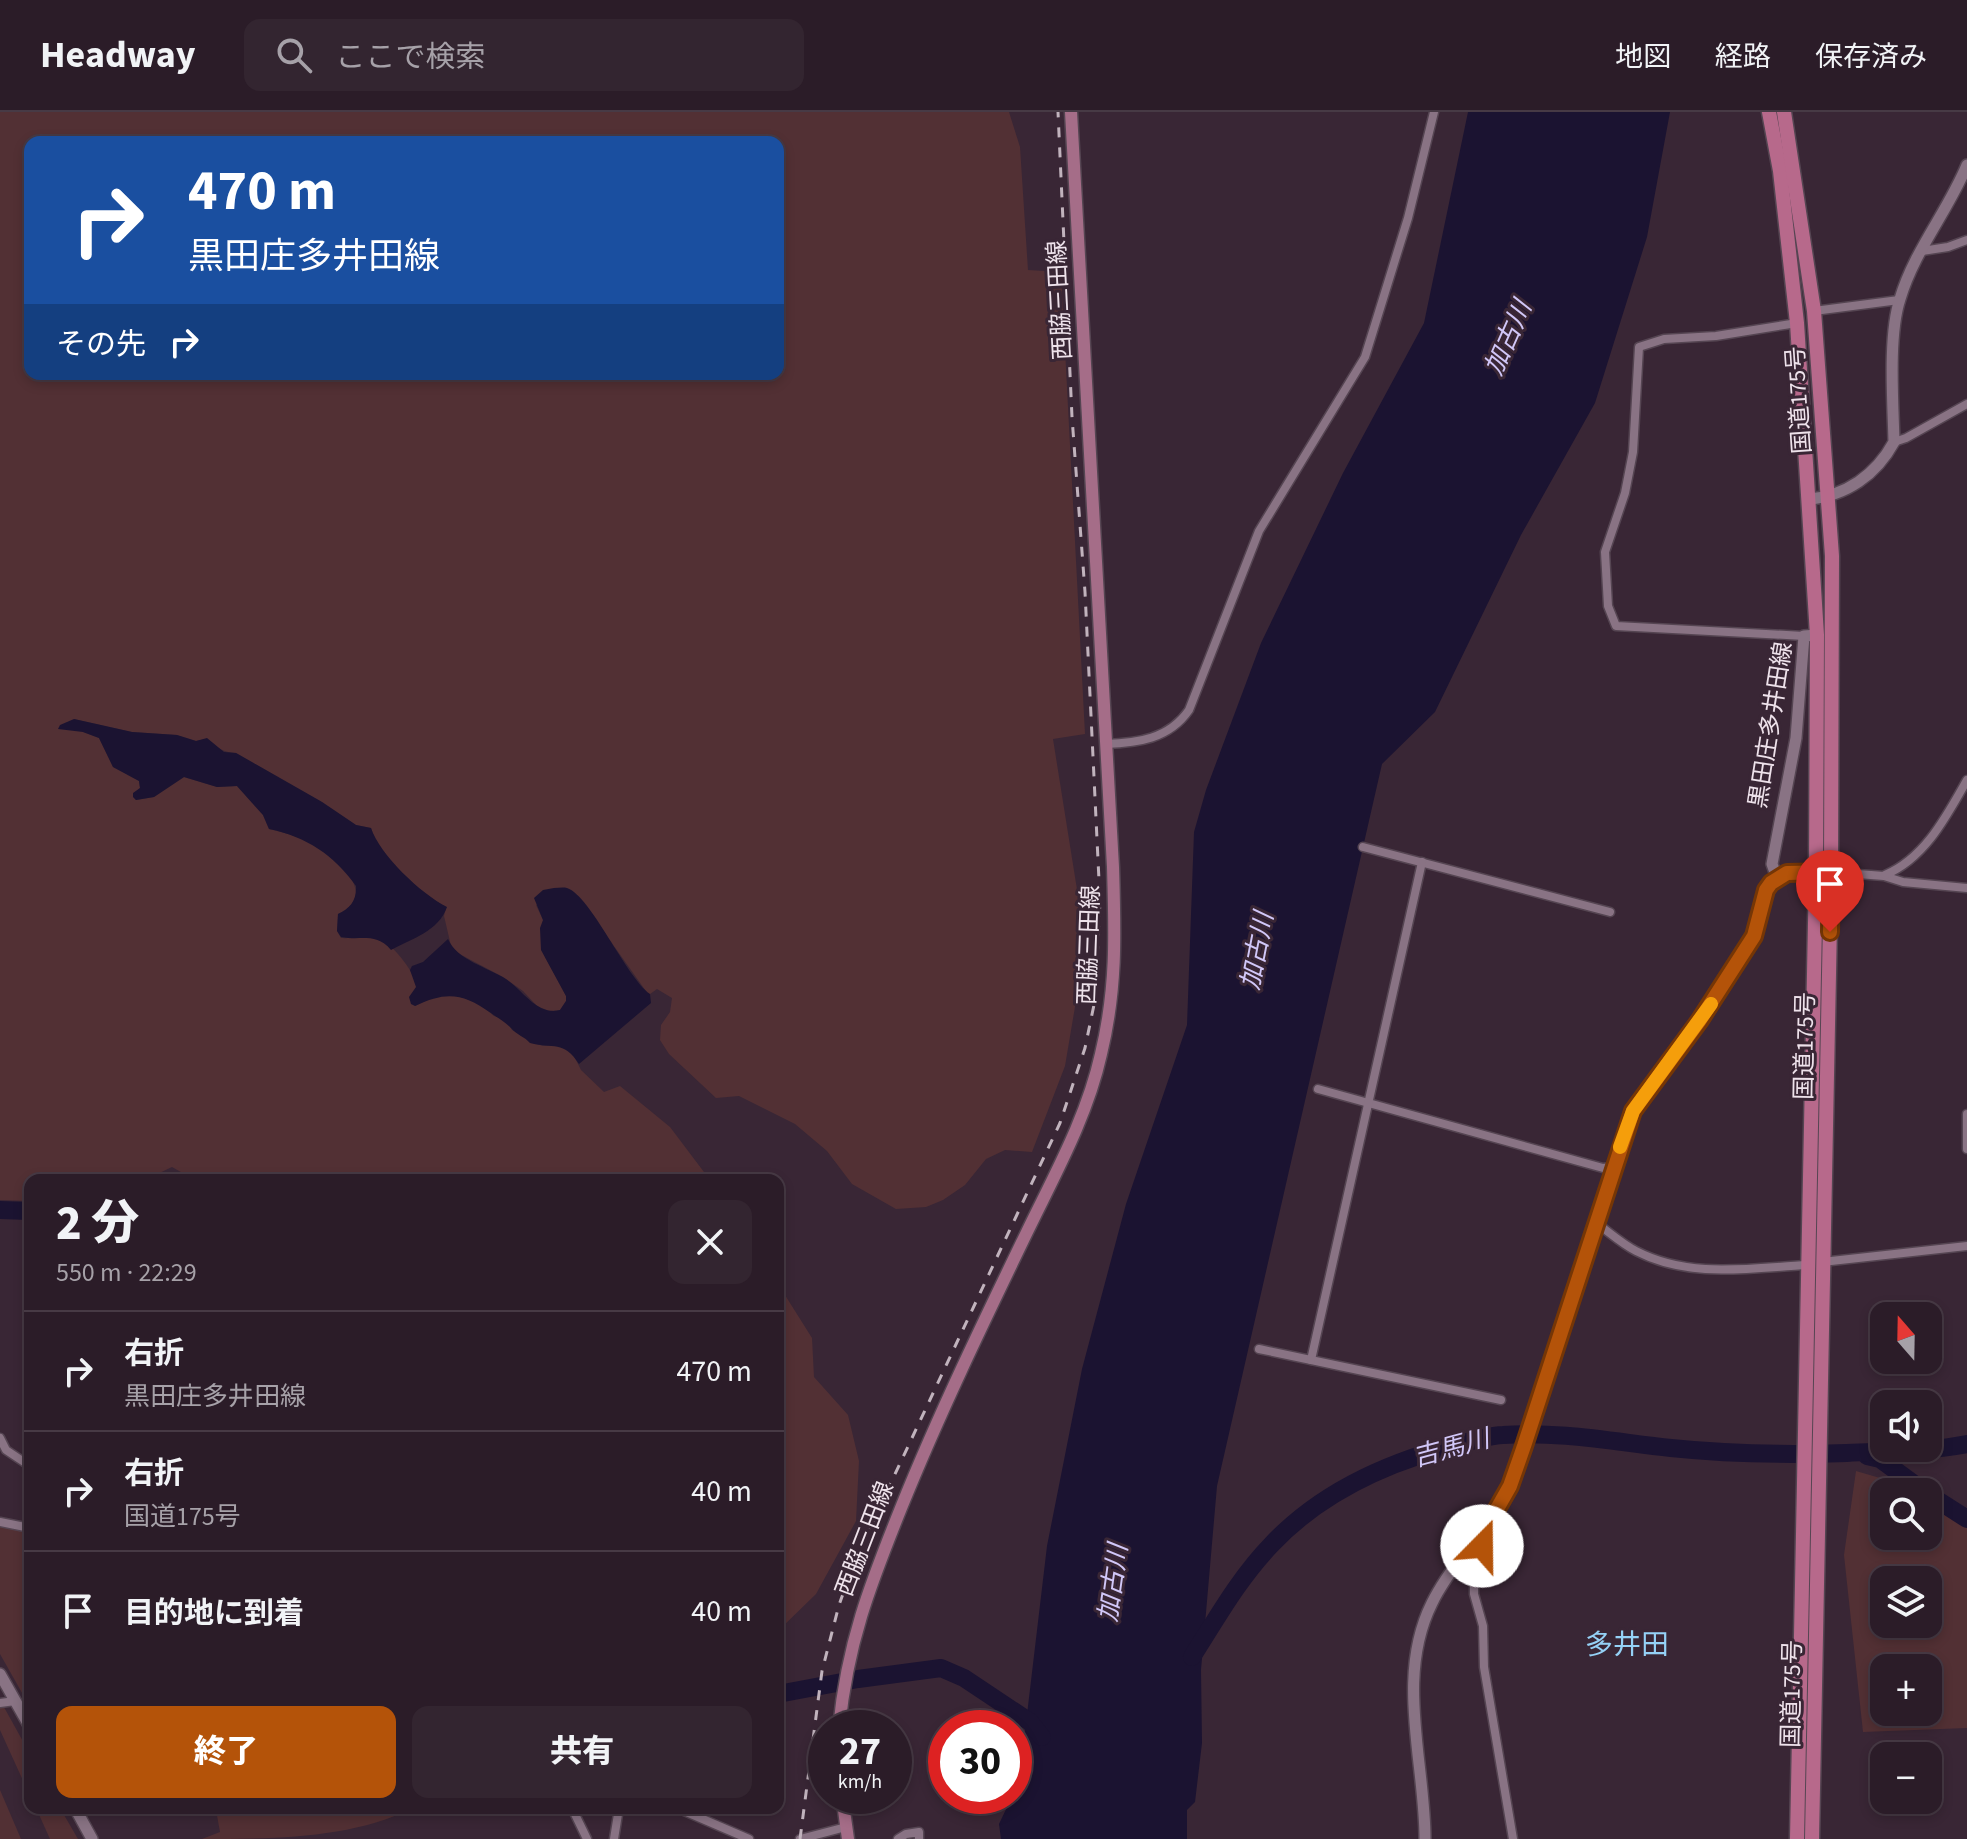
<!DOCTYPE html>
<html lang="ja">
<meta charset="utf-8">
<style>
body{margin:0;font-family:"Source Sans 3","Noto Sans JP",sans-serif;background:#332530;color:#f1f3f6;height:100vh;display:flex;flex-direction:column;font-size:30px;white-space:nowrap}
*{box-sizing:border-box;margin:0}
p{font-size:26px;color:#a6a1a8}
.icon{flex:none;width:44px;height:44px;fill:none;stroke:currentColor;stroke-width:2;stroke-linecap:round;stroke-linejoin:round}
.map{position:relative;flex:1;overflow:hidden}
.details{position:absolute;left:24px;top:1062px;width:760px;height:640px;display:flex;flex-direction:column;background:#2b1c28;border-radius:16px;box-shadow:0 4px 12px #0003,0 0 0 2px #473a45}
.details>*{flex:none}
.banner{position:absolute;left:24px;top:24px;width:760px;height:244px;border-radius:16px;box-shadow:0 4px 12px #0003,0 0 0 2px #473a45;background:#1a4fa0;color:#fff;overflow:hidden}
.needle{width:52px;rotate:340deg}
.tools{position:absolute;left:1870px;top:1190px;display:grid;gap:16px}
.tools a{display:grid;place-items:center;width:72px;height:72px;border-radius:16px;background:#2b1c28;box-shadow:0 4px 12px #0003,0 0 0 2px #473a45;font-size:40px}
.speed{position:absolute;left:808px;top:1598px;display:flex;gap:16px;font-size:40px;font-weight:700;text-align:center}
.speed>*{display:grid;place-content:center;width:104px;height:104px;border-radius:50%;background:#2b1c28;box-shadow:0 4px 12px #0003,0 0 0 2px #473a45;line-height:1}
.speed small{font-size:20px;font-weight:400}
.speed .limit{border:12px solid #d22;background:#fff;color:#111}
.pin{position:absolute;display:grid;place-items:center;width:68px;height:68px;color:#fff;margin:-82px -34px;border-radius:50% 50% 50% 0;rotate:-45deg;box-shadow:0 0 8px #0007}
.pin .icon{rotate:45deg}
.me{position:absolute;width:88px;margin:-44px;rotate:22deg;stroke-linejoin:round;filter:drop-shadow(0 0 6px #0008)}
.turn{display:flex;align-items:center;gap:28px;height:168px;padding:0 32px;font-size:36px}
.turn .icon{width:104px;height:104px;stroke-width:2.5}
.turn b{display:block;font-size:56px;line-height:68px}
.then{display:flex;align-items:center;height:76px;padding:0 32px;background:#0003;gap:16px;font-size:30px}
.round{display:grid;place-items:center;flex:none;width:84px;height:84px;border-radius:16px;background:#332530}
.summary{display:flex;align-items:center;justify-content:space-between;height:136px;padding:0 32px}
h1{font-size:48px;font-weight:800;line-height:60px}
.action{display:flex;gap:16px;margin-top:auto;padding:16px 32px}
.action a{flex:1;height:92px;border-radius:16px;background:#b45309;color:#fff;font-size:32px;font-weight:800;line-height:92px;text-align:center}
.action a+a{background:#332530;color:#f1f3f6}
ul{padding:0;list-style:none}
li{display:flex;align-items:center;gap:24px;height:120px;padding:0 32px;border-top:2px solid #473a45}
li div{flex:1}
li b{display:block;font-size:30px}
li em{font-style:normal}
header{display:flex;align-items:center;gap:48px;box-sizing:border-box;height:112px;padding:0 40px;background:#2b1c28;border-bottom:2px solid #473a45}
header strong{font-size:38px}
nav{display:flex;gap:44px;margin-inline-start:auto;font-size:28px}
.search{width:560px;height:72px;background:#332530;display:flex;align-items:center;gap:20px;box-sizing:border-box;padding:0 28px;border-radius:16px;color:#a6a1a8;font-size:30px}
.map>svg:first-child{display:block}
</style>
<header>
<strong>Headway</strong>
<div class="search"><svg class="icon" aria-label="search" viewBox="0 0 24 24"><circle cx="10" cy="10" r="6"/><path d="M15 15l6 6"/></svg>ここで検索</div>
<nav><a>地図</a><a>経路</a><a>保存済み</a></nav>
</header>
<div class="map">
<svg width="1967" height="1727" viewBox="0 0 1967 1727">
<rect width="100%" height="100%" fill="#392635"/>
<!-- green -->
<g fill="#523034" fill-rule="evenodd">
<path d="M0,0H1009L1020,35L1028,158L1061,160L1085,622L1053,627L1079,790L1077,883L1065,954L1032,1040L1005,1038L986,1047L965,1073L943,1088L926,1095L896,1097L852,1072L827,1039L795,1012L739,984L716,986L669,942L660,928L661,913L670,900L672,886L657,877L650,882H648L582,789L536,793L543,808L545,845L566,884V889L560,898L549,899L537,894L523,879L503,865L452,838L444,804L446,795C421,782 379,742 371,716L356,713L322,690L236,641C223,640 216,636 207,627L196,629L177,623L132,620L74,607L83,620L99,626L113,655L139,669L140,676L133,684L136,688L154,685L184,665L217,675L237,674L263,703L269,717C285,721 303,725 317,734C341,748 378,784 338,802L337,819L341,826C352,827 362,823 372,824C388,826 411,855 415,869C418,876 415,886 415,894L436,884H457L477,890L494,904L506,908L512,918L542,934L559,933L573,942L581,958L604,980L620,974L670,1015L710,1068H195L172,1055L151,1065V1068H30V1089L0,1088ZM30,30H778V262H30Z"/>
<path d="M778,1172L812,1226L814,1265L848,1303L859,1349L856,1409L816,1482L778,1519Z"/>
<path d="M1856,1359L1928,1380H1884V1424H1928V1380L1967,1407V1616L1863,1620L1844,1443ZM1928,1468V1512H1884V1468ZM1884,1556H1928V1600H1884Z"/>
<path d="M0,1413L30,1420V1595L0,1542Z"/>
<path d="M0,1588L30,1642V1684L0,1618Z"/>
<path d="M0,1678L21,1727H0Z"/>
<path d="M36,1696H60L78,1727H50Z"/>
<path d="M223,1696H412C352,1727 271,1727 202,1727L220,1720L216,1698Z"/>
</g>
<!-- water -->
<g fill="#1b1331">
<path d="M1468,0H1670L1647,125L1595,291L1521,423L1435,600L1382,652L1217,1374L1201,1558L1202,1631L1195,1690L1187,1698V1727H1001L999,1712L1019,1670L1047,1434L1082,1257L1126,1092L1187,913L1194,720L1206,678L1261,531L1343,361L1424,211Z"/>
<path d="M74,607L132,620L177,623L196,629L207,626L224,640L236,641L322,690L356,713L371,716C379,742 421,782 447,795C439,819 411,827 391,838C376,820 361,829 341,825L337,819L338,802C350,797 357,788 356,774C334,743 307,725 269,717L263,703L237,674L217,675L184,665L154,685L136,688L133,685V681L140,676L139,669L113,655L99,626L83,620L58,617L60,613Z"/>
<path d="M554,776C558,776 563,775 567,776C591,784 626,865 650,882L651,891L579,952C564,928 553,937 530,931C525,925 517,923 511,916C504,909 499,907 491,901C463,881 446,879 415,894L411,892L409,885L416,875L410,858L412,854L423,850L448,827C457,848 487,855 506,867C518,875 528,889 541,896C548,899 553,900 560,898L566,889V884L541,838L540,816L543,808L534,786L543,778Z"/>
</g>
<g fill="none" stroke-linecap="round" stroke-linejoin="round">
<!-- river -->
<g stroke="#1b1331" stroke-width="18">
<path d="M0,1098L30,1099"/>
<path d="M1867,1344L1880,1347L1925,1380"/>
<path d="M1928,1382L1967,1407"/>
<path d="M1192,1545C1217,1506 1239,1466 1272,1432C1324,1377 1395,1347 1467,1330C1479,1328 1491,1323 1503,1323C1560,1319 1615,1330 1671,1336C1729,1342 1788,1343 1847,1341C1887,1339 1926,1340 1967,1332"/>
<path d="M778,1582L858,1567L941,1556L964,1566L1030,1610L1042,1625"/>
</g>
<!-- street casing -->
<g stroke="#554552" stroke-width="11">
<g id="street">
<path d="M1922,139L1948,135L1967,128"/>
<path d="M1814,199L1899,188"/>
<path d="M1797,211L1716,224L1664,227L1639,235L1633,340L1625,381L1605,440L1608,494L1616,514L1804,524"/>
<path d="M1894,330L1906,326L1967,292"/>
<path d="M1105,632C1138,631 1169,627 1189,598L1259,419L1365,245L1408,106L1434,0"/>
<path d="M1363,735L1610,800"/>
<path d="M1831,760L1884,764L1903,770L1967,776"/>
<path d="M1885,763C1925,746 1946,705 1967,668"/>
<path d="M1318,977L1603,1056L1613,1055"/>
<path d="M1967,1002V1037"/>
<path d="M1595,1110C1609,1120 1622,1132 1636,1139C1690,1167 1749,1156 1807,1153"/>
<path d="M1822,1150L1967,1134"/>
<path d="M1259,1237L1501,1288"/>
<path d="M1311,1248L1422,750"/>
<path d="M0,1326L6,1338L30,1354"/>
<path d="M0,1410L30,1416"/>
<path d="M1485,1419L1474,1468V1482L1483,1514L1484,1555L1513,1727"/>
<path d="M0,1591L15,1589"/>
<path d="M572,1696L587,1727"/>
<path d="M677,1696L749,1727"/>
<path d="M614,1727L619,1696"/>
<path d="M800,1727L846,1715"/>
<path d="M898,1727L906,1722L919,1720V1727"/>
</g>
</g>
<!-- secondary casing -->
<g stroke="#554552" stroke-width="14">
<g id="secondary">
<path d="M1809,387C1846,384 1876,363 1894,330C1893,290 1888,223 1900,187C1914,139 1948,99 1967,53"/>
<path d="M1777,766L1772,752L1796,626L1804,524L1817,523"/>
<path d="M0,1562L30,1615"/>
<path d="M75,1696L92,1727"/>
<path d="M1425,1727C1425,1650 1395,1565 1432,1491C1441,1472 1456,1452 1469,1435C1474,1429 1481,1424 1486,1417C1495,1404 1502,1388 1510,1374L1633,999L1700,908L1754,824L1766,778L1771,771L1787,761L1831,760"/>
</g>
</g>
<!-- primary casing -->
<g stroke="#554552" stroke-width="15">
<g id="primary">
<path d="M839,1616C847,1532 870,1473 901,1396C939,1302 983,1211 1027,1120C1055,1062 1087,1005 1101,942C1117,876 1115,821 1113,755L1071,0"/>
<path d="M842,1684L848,1727"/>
</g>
</g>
<!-- highway casing -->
<g stroke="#554552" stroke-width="17">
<g id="highway">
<path d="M1769,0L1780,59L1797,211L1817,523L1816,760L1797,1727"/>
<path d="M1784,0L1814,199L1832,444L1831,760L1812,1727"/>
</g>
</g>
<!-- street -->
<use href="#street" stroke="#897384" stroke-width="8"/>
<!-- secondary -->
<use href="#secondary" stroke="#897384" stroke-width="11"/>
<!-- primary -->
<use href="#primary" stroke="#a56d88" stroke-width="12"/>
<!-- highway -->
<use href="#highway" stroke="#b7698b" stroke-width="14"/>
<!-- rail -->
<path stroke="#c1b3bd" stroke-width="3" stroke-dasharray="10 10" stroke-linecap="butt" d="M800,1727L822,1559L839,1493L857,1443L1060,1011L1085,936L1095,888L1100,789L1085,480L1072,305L1058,0"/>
</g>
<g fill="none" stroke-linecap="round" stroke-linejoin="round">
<!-- route casing -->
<g stroke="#753606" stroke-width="20">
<path id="route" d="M1482,1434L1485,1418L1510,1374L1524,1334L1633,999L1700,908L1754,824L1766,778L1771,771L1787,761L1831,760L1830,820"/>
</g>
<!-- route -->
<use href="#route" stroke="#b45309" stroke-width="14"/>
<!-- slow -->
<path stroke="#f59e0b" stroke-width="14" d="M1620,1035L1633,999L1711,892"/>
</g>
<g text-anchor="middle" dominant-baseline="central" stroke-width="6" stroke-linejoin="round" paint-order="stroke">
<!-- street labels -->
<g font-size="24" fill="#eee2eb" stroke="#392635">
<text transform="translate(1060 188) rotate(-93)">西脇三田線</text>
<text transform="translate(1799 288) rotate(-94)">国道175号</text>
<text transform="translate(1771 613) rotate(-81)">黒田庄多井田線</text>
<text transform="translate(1089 833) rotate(-88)">西脇三田線</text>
<text transform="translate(1805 934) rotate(-89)">国道175号</text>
<text transform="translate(865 1427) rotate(-69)">西脇三田線</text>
<text transform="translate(1792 1582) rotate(-89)">国道175号</text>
</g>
<!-- water labels -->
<g font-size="26" font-style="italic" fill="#d1c7f8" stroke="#392635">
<text transform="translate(1508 226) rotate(-66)">加古川</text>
<text transform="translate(1257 839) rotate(-79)">加古川</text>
<text transform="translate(1451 1336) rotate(-15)">吉馬川</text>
<text transform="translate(1113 1471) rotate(-82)">加古川</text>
</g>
<!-- quarter labels -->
<g font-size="28" fill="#95d1f6" stroke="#392635">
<text x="1627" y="1533">多井田</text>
</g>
</g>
</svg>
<div class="tools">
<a><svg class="needle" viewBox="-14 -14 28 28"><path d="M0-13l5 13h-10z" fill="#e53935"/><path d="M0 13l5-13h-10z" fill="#a6a1a8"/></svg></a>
<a><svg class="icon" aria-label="sound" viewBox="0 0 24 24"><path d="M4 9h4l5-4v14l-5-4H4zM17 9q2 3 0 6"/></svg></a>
<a><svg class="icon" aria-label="search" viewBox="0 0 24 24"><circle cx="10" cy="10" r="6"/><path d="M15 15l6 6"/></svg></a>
<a><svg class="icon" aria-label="layers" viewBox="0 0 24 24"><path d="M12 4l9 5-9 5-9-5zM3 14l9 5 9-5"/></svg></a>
<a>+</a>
<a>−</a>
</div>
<div class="speed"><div>27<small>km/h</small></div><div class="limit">30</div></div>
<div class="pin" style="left:1830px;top:820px;background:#d93025"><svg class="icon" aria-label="arrive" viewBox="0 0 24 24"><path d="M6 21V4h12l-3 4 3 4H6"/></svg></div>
<svg class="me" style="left:1482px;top:1434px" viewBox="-20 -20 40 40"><circle r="19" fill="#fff"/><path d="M0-13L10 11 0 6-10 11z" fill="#b45309"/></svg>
<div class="banner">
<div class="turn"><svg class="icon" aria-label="right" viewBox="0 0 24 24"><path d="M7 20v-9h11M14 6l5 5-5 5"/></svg><div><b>470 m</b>黒田庄多井田線</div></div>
<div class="then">その先<svg class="icon" aria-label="right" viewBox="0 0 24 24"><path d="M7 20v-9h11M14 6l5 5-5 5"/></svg></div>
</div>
<section class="details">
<div class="summary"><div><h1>2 分</h1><p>550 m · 22:29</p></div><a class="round"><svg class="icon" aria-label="close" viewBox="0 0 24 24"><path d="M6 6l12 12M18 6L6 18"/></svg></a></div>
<ul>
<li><svg class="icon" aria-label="right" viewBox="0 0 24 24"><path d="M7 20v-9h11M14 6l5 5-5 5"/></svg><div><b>右折</b><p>黒田庄多井田線</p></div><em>470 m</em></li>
<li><svg class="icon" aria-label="right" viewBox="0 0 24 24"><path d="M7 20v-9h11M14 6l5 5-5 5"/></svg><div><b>右折</b><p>国道175号</p></div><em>40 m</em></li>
<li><svg class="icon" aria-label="arrive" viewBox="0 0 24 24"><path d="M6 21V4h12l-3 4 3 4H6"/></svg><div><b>目的地に到着</b></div><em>40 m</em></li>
</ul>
<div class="action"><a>終了</a><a>共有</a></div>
</section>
</div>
